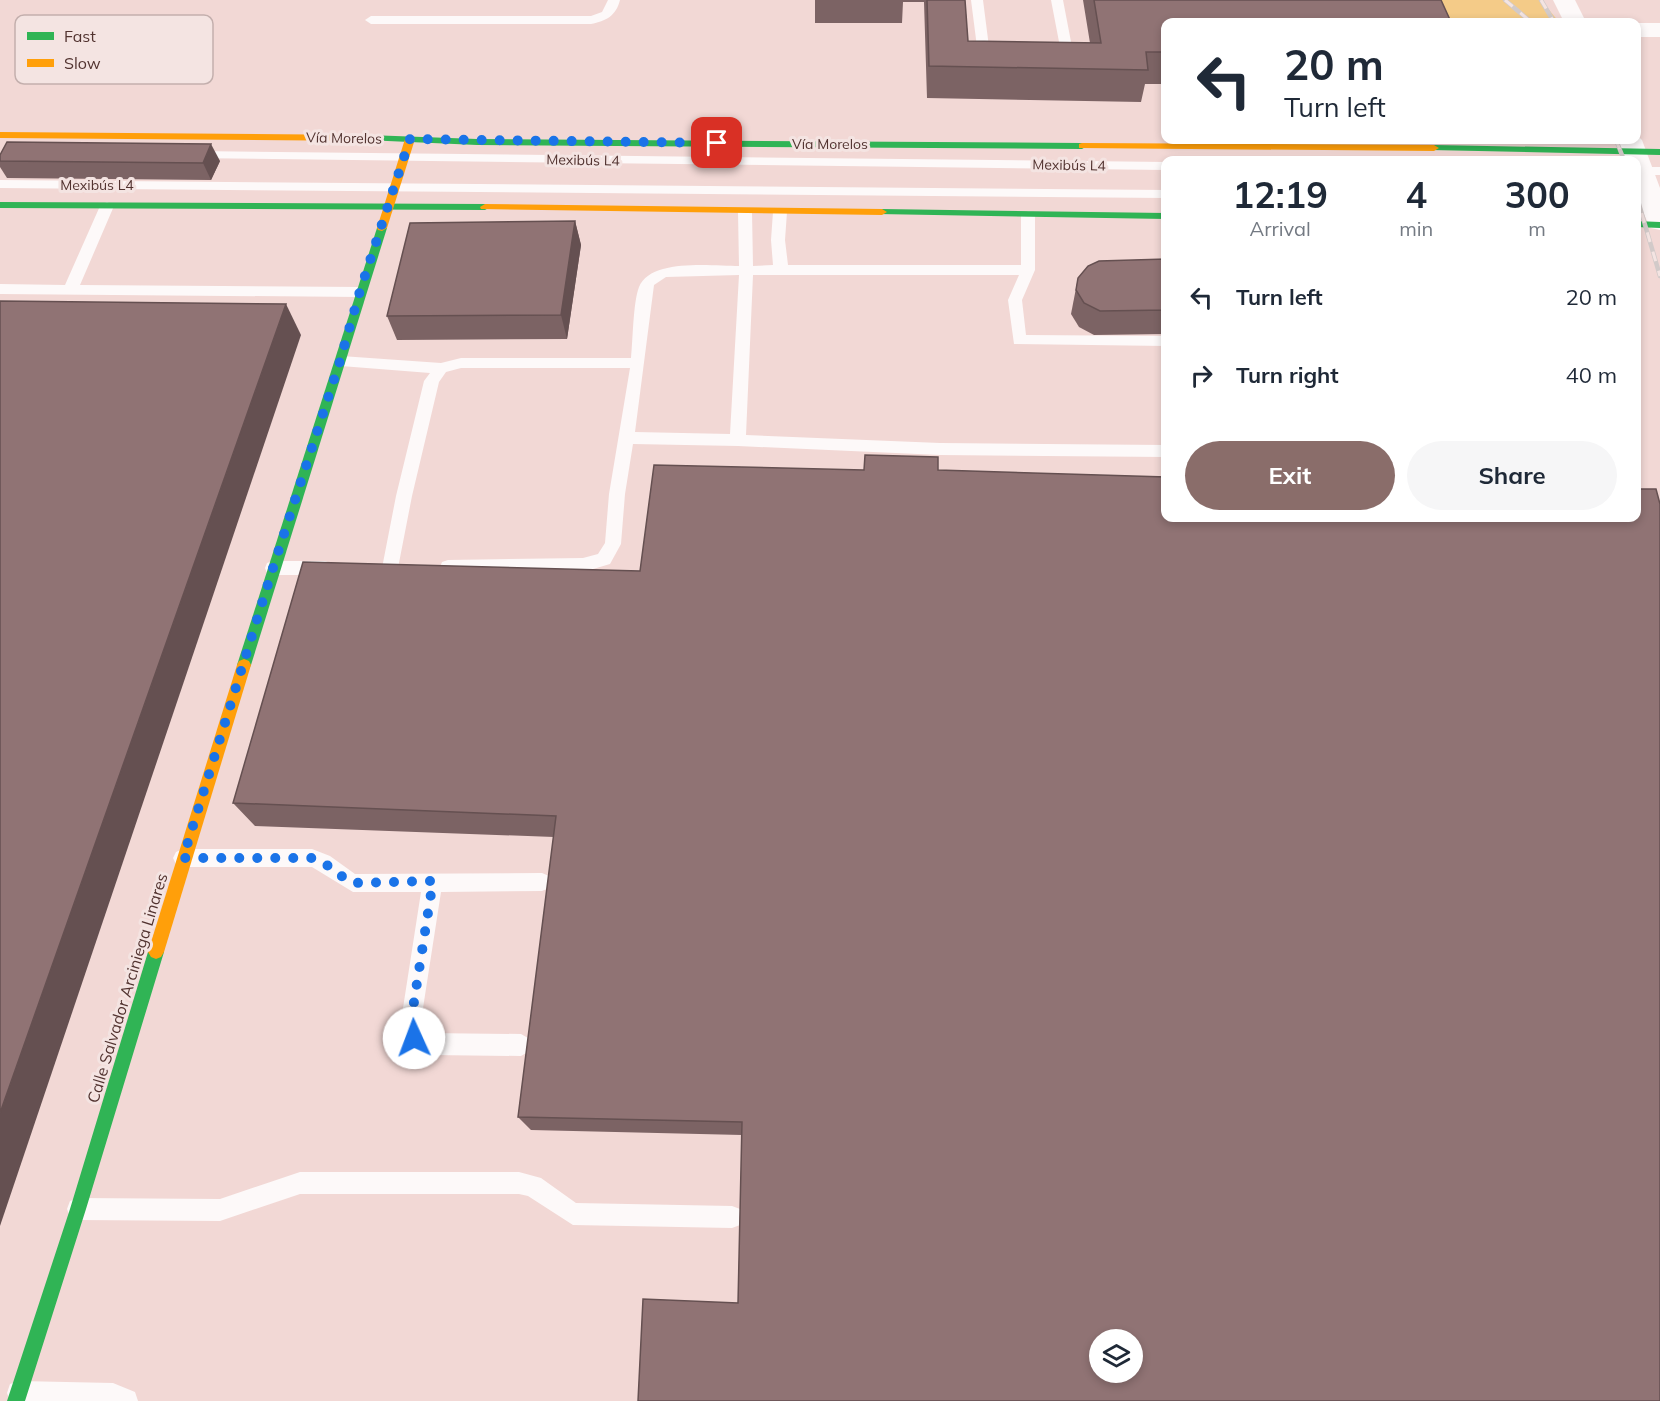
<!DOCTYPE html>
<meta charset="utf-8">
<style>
body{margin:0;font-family:Mulish,sans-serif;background:#f6f6f7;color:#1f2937;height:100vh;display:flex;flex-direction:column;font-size:22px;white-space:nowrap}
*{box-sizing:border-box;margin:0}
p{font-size:20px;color:#747a83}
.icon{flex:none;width:33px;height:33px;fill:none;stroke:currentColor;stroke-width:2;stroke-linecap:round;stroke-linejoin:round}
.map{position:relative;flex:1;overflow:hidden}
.sheet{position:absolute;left:1161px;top:156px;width:480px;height:366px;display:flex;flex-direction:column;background:#fff;border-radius:12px;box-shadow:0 3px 9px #0003}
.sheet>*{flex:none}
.guide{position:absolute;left:1161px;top:18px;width:480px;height:126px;border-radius:12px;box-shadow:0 3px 9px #0003;background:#fff;color:#1f2937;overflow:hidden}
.fabs{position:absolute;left:1089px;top:1329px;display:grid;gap:12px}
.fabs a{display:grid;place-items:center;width:54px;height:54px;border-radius:50%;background:#fff;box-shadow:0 3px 9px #0003;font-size:30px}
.pin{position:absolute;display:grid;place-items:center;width:51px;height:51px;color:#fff;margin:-26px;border-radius:12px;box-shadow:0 3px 9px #0006}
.me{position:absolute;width:66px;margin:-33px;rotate:358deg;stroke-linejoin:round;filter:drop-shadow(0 0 4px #0008)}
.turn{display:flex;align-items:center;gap:21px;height:126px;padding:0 24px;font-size:27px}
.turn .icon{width:78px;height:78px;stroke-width:2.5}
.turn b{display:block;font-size:42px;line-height:51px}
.eta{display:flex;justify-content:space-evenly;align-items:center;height:102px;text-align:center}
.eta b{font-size:36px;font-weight:700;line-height:42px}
.button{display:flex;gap:12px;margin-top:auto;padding:12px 24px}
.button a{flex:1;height:69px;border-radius:36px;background:#8a6d6a;color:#fff;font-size:24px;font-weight:700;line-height:69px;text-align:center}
.button a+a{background:#f6f6f7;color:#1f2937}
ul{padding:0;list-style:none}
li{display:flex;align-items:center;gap:18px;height:78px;padding:0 24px}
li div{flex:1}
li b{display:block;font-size:22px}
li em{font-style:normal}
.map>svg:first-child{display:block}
</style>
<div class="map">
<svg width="1660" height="1401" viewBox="0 0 1660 1401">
<rect width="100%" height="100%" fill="#f2d8d5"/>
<!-- green -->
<path fill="#f4cb88" d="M1122,0H1541L1559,22H1408Z"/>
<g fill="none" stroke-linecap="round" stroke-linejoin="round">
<!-- lane -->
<g fill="#fdf9f9" fill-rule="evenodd">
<path d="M608,0H620C616,16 606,21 591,24H371L365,20L371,16H591L602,12Z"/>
<path d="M971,0H983L989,47L1000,52V58L983,55L977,47Z"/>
<path d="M1051,0H1063L1072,47L1067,55L1051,58L1045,54L1060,47Z"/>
<path d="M192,151L1166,162V170L187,158L185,155Z"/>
<rect x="1636" y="167" width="24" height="8"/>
<path d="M0,180L1166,190V198L0,188Z"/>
<path d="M1636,196L1660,197V205L1636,204Z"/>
<path d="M107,202L114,206L80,285L360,287L367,292L360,297L0,294V284L65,285L100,206Z"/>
<path d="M745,208L752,212L753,266L773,265L771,240L773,212L780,208L787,212L785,240L788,265H1021V215L1028,211L1033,212L1035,215V270L1022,300L1026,335L1166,336V346L1014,344L1008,300L1019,275H753L746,435L940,443L1166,445V457L940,455L738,446L633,444L625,494L621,544L610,564L583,572L448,574L442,572L440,567L442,562L448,560L583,558L598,554L605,543L609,494L630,368H461L446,372L439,382L412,496L398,568L396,573L390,575L384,573L382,568L396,496L424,381L430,373L341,366L336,365L334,361L336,357L341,356L441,363L461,358H631C633,339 633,303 639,287C651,258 712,266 739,266L738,212ZM739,275L730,434L635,432L654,285L666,277Z"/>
<path d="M273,561H325L331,563L333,568L331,573L325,575H273L267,573L265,568L267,563Z"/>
<path d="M183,849H312L330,856L355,874L542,873L549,876L552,882L549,888L542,891L441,892L421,1021L424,1033L521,1034L528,1038L532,1045L528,1052L521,1056L432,1055L420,1054L407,1045L401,1021L421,892H353L312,867H183L176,864L173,858L176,852Z"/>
<path d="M300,1172H519L541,1178L576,1203L732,1206L740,1209L743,1217L740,1225L732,1228L573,1225L528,1196L519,1194H300L220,1221L78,1220L70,1217L67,1209L70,1201L78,1198L220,1199Z"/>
<path d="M19,1381L113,1383L135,1392L138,1401H10L7,1393L10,1384Z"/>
</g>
<!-- street -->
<g fill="#fdf9f9" fill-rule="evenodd">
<path d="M1553,0H1575L1586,22H1564Z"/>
<rect x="1636" y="23" width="24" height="14"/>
<path d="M1636,134L1642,140L1660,188V230L1651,228C1638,207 1636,185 1636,160H1625L1618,140H1636Z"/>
</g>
<!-- fast -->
<g fill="#30b455" fill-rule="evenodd">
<path d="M368,135L477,139L1082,143L1087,146L1082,149L477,145L365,140L363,138Z"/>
<path d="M1434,145L1660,149V155L1431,150L1429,148Z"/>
<path d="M0,202L485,204L490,207L485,210L0,208Z"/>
<path d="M882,209L1166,213V219L878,214L877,212Z"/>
<path d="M1636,221L1660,222V228L1636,227Z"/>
<path d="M382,225L387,228L251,665L249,669H239L237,665L377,228Z"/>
<path d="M156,945L161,947L164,952L86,1209L25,1401H7L70,1209L148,952L151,947Z"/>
</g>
<!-- slow -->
<g fill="#ff9f0a" fill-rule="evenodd">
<path d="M0,132L368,135L373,138L368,141L0,138Z"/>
<path d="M410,136L415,139L387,228L382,231L378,230L377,228L405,139Z"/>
<path d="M1082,143L1434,145L1439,148L1434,151L1079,148V144Z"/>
<path d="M485,204L882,209L887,212L882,215L481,209L480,207Z"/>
<path d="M244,659L249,661L251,665L164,952L161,957L156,959L151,957L148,952L237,665L239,661Z"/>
</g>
<!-- rail casing -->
<g stroke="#d2cac9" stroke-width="4.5">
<g id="rail">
<path d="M1505,0L1531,22"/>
<path d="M1541,0L1554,22"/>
<path d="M1616,140L1624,160"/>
<path d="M1636,194L1660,276"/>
</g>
</g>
<!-- rail -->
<use href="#rail" stroke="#f4e4e2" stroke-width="3" stroke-dasharray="10" stroke-linecap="butt"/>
</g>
<!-- wall -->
<g fill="#7c6364">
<path d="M815,0H965L968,41L1090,43L1083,0H1441L1166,22V84H1145L1141,102L927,98L924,2H903L902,23H815Z"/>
<path d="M0,155L220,161L211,180L7,178L0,167Z"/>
<path d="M575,221L581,245L567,339L397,340L387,316Z"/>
<path d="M1166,259V334L1094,335L1079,327L1071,314L1078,278Z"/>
<path d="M938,457L738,1303L742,1135L531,1130L518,1117L554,837L255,826L233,803L640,571L864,470Z"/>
</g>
<!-- shaded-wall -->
<g fill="#655051">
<path d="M211,144L220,161L211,180L203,163Z"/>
<path d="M575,221L581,245L567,339L561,315Z"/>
<path d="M286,304L301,335L0,1226V1113Z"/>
</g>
<!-- building -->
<g fill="#907374" stroke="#655051" stroke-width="1.5" fill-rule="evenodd">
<path d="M927,0H965L968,41L1101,43L1094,0H1441L1451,22H1166V52H1146L1148,70L929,66Z"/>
<path d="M7,142L211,144L203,163L0,161V155Z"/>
<path d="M575,221L561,315L387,316L410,223Z"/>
<path d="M1166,259V310L1100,311L1084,303L1076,290L1078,278L1088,266L1099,261Z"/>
<path d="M0,301L286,304L0,1113Z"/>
<path d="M865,455L938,457V470L1166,477V518H1636V489H1656L1660,504V1401H638L643,1299L738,1303L742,1122L518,1117L556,816L233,803L303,562L640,571L654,465L864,470ZM1100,1340H1132V1372H1100Z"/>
</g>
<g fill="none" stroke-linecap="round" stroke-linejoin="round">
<!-- route -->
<path stroke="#1a73e8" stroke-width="10" stroke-dasharray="0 18" d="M414,1038L411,1021L433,881L353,883C338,876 328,862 312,858H183L273,568L340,361L360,291L404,157L410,139L717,143"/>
</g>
<g text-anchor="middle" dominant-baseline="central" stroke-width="6" stroke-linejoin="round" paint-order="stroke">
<!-- far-street labels -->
<g font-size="14" fill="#523330" stroke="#f4e4e2">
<text transform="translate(344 138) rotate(1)">Vía Morelos</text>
<text x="830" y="144">Vía Morelos</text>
<text transform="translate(583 160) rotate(1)">Mexibús L4</text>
<text transform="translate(1069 165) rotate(1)">Mexibús L4</text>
<text x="97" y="185">Mexibús L4</text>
</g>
<!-- street labels -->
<g font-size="16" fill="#523330" stroke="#f4e4e2">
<text transform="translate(127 988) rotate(-73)">Calle Salvador Arciniega Linares</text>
</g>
</g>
<!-- legend -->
<rect x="15" y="15" width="198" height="69" rx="9" fill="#f4e4e2" stroke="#c3afad" stroke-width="1.5"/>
<rect x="27" y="32" width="27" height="8" fill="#30b455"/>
<rect x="27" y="59" width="27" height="8" fill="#ff9f0a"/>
<g font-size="16" fill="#523330">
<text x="64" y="42">Fast</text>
<text x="64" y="69">Slow</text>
</g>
</svg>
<div class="fabs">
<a><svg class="icon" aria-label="layers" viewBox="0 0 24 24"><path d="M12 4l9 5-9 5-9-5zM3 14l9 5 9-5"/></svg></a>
</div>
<div class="pin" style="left:717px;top:143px;background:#d93025"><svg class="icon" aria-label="arrive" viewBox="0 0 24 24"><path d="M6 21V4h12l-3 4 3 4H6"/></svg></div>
<svg class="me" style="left:414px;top:1038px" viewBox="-20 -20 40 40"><circle r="19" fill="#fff"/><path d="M0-13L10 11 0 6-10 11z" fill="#1a73e8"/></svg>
<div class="guide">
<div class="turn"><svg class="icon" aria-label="left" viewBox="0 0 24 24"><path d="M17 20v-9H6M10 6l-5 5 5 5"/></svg><div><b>20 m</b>Turn left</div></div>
</div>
<section class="sheet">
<div class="eta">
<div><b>12:19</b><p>Arrival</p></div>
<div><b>4</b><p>min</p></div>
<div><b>300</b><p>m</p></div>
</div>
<ul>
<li><svg class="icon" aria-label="left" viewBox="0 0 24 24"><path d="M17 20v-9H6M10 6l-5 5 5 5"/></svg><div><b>Turn left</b></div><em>20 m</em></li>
<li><svg class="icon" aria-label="right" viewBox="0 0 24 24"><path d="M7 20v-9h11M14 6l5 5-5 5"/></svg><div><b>Turn right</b></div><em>40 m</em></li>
</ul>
<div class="button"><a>Exit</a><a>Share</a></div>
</section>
</div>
